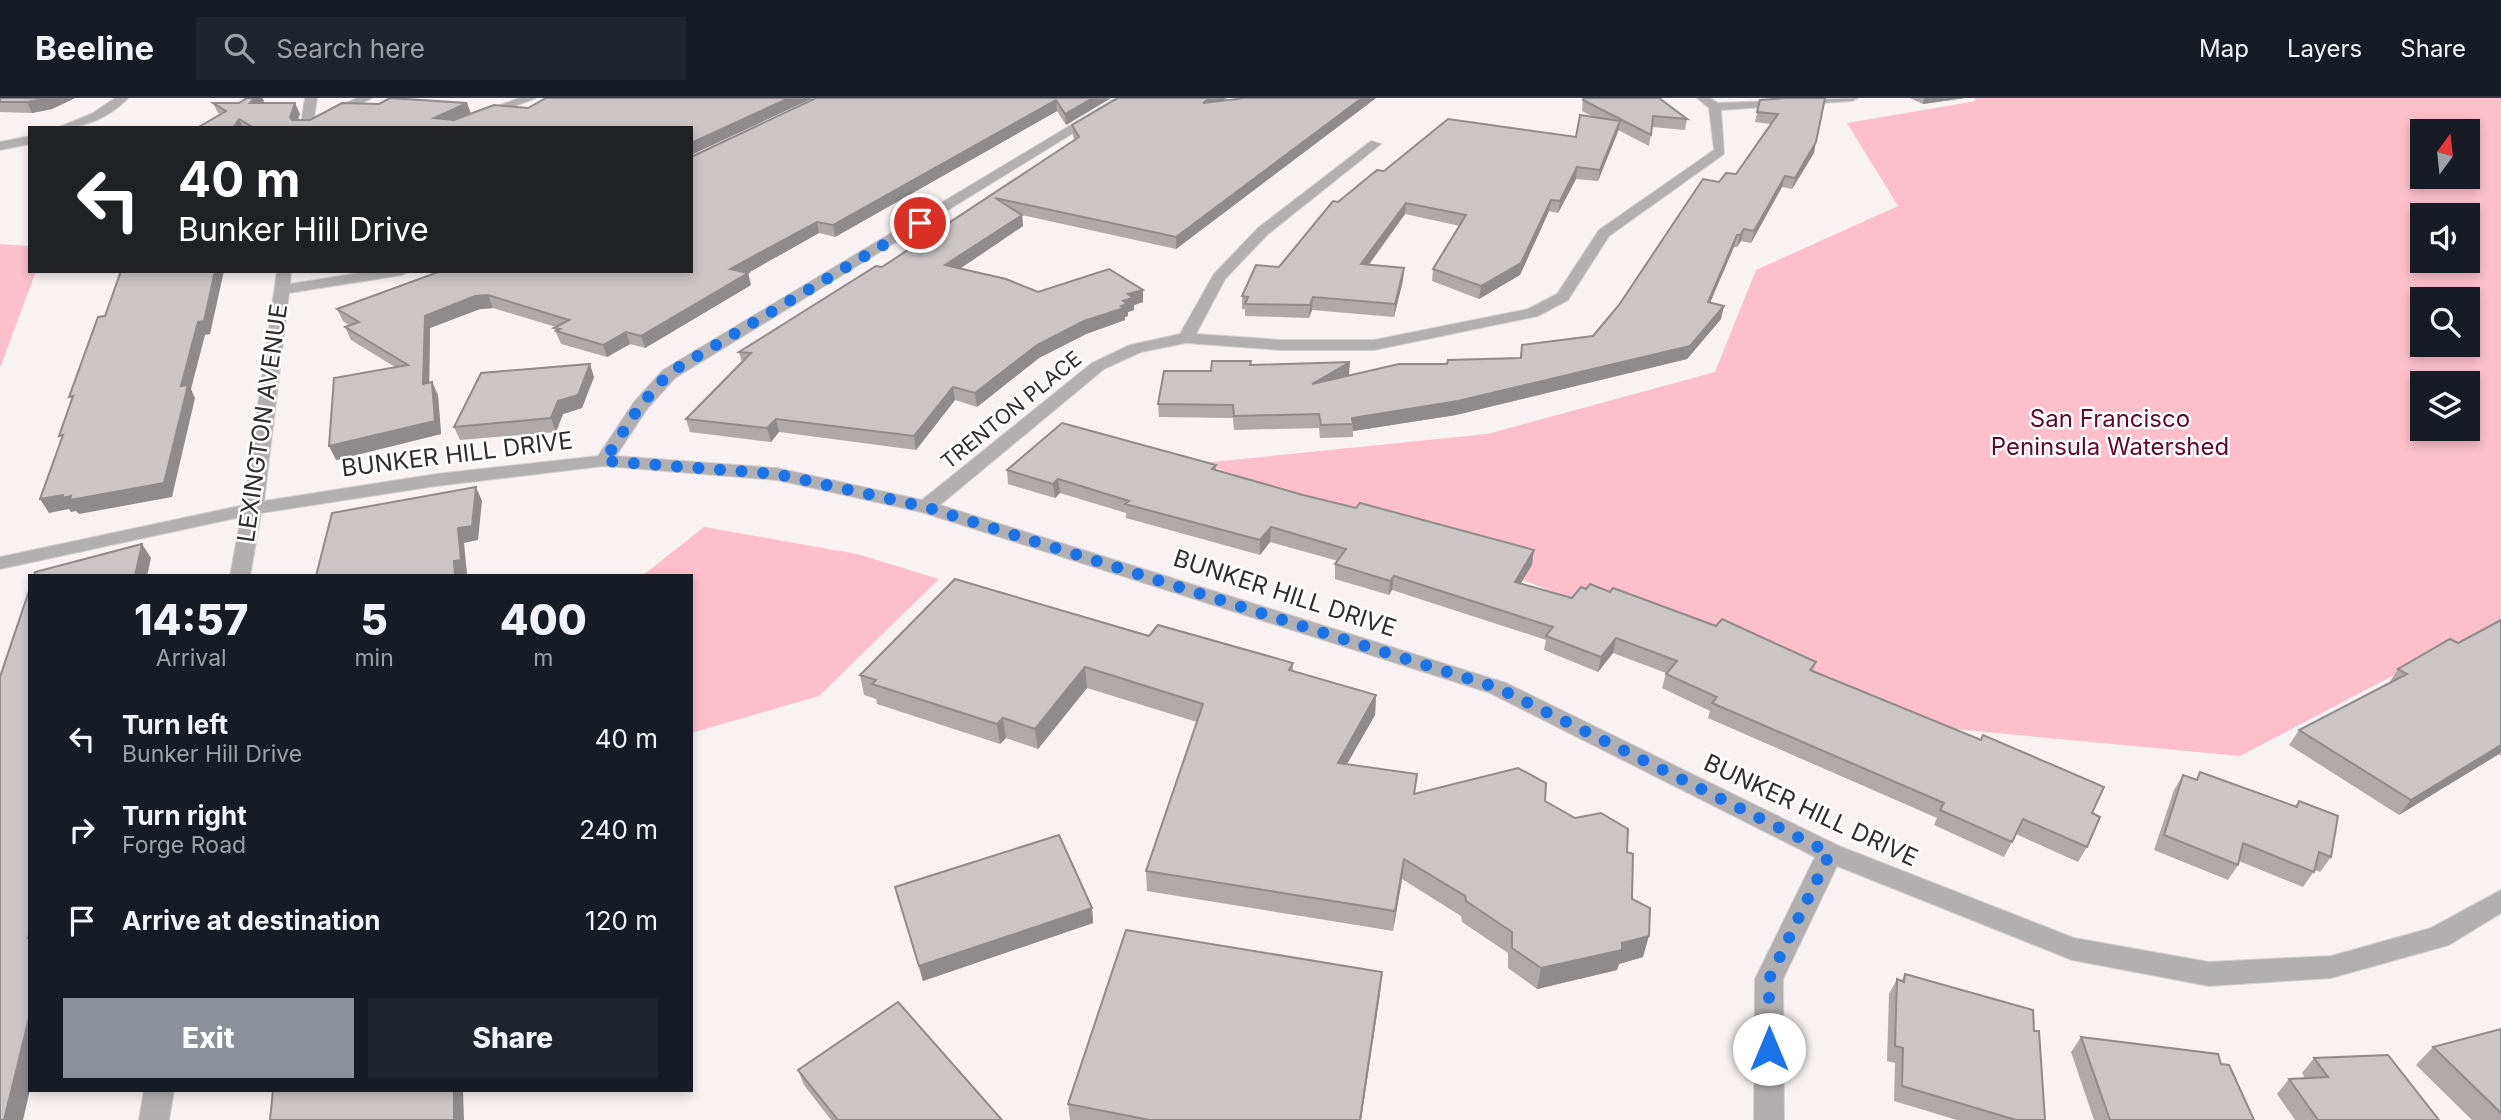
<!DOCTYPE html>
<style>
body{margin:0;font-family:Inter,sans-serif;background:#20242c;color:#f1f3f6;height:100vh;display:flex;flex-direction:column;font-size:26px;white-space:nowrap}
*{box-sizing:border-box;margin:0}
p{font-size:23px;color:#9ea1a6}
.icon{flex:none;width:38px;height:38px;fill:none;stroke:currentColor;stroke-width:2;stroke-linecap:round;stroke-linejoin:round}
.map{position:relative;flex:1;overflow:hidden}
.sheet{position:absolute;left:28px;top:476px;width:665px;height:518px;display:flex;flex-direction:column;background:#171b24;border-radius:0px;box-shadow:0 4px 10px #0003}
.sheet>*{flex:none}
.guide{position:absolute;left:28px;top:28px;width:665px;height:147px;border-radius:0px;box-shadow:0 4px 10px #0003;background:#202124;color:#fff;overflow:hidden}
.needle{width:46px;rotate:15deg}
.fabs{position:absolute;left:2410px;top:21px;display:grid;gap:14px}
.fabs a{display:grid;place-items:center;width:70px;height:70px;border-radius:0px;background:#171b24;box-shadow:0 4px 10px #0003;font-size:35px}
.pin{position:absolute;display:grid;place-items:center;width:60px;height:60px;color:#fff;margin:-30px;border:4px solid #fff;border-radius:50%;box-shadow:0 2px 7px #0007}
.me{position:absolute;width:77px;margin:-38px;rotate:0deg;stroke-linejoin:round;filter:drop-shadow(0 0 5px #0008)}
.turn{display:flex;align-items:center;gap:24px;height:147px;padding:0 35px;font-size:32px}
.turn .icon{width:91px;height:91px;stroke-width:2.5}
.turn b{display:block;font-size:49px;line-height:60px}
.eta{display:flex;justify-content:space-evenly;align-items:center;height:119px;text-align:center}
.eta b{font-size:42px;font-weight:800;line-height:49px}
.action{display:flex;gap:14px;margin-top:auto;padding:14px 35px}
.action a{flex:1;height:80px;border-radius:0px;background:#8c9099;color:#fff;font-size:28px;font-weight:800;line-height:80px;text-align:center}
.action a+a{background:#20242c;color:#f1f3f6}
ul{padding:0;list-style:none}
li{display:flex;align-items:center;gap:21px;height:91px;padding:0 35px}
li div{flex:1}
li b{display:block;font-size:26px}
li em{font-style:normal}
header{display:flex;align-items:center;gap:42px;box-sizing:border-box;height:98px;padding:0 35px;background:#171b24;border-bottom:2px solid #363941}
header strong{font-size:33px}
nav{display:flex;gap:38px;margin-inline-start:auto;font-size:24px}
.search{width:490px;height:63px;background:#20242c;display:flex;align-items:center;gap:18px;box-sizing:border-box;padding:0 24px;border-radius:0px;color:#9ea1a6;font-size:26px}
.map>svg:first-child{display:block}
</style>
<header>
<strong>Beeline</strong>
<div class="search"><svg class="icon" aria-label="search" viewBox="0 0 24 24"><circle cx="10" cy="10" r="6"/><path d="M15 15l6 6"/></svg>Search here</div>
<nav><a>Map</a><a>Layers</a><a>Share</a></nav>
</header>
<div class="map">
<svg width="2501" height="1022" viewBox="0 0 2501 1022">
<rect width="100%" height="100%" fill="#f9f2f3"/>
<!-- green -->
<g fill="#fcbfcb" fill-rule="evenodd">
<path d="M1974,0H2501V521L2240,658L1890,625L1479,465L1202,365L1487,336L1715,274L1756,172L1898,108L1847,25L1976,3ZM2422,33H2468V79H2422ZM2422,117H2468V163H2422ZM2422,201H2468V247H2422ZM2422,285H2468V331H2422Z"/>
<path d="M0,146L30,148V173H36L0,270Z"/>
<path d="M704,429L857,456L939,481L819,598L691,635V478H642Z"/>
</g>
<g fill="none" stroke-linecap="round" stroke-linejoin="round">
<!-- minor casing -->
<g stroke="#d5cfd0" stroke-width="2">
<g id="minor">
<path d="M115,0H128C109,20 84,30 57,30L93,15Z"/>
<path d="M305,0H317L314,20L357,0H372L313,30H297L301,26Z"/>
<path d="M519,0H536L458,30H440Z"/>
<path d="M1116,0H1130L675,280L647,311L616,358L777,370L922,402L1092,265L1130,247L1180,236L1214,176L1258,130L1371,43L1381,46L1268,136L1225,181L1196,236L1281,242H1374L1528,211L1557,196L1599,132L1714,52L1709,10L1697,0H1710L1718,5L1858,0L1852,3L1721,12L1724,56L1609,138L1568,202L1538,218L1374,252H1281L1186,245L1141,254L1104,271L940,407L1506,585L1839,748L2074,840L2209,864L2331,858L2431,830L2501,792V815L2449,847L2331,880L2209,888L2072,862L1837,768L1783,881L1784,1022H1754L1755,881L1815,759L1490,595L921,414L777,382L604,368L436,388L261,415L250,478H230L241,419L0,471V459L244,407L277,173H291L290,186L372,173H409L402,177L289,195L264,403L436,376L598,358L634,304L663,272Z"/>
<path d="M30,38V46L0,52V44Z"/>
<path d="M144,992H174L169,1022H139Z"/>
</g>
</g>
<!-- minor -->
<use href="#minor" fill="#b2afb0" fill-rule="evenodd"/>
</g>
<!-- wall -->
<g fill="#afa9aa">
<path d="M0,0H75L52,11L32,15L0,14Z"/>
<path d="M247,0H262L264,3L262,5L300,16L298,22H310L467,5L471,16L528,10L546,0H813L691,57V30H197L220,16L218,15L213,5H239Z"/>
<path d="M816,0H1111L1066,27L1057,13L835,139L819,135L748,175L751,187L645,250L630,246L607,259L561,246L554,230L556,229L493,210L480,211L430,230L429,285L438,297L441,336L336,362L395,269L351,242L345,229L350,228L343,223L337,211L691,173Z"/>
<path d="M1245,0H1376L1176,151L1022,117L1023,128L960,171L1038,194L1143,192V204L1134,207V212L1128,214V218L1125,219V222L1086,236L1039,260L977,309L955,302L916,352L779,334L771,344L690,334L686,321L742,264L739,254L882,169L1075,42L1073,38L1072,27L1223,2Z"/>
<path d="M1583,0H1659L1687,21L1685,32L1652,29L1649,48L1618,32L1598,83L1576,81L1558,115L1549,113L1520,177L1479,201L1432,183L1433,171L1460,128L1405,116L1369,167L1404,170L1403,182L1394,219L1312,212L1309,220L1245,218V211H1242V198L1279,169L1338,104L1384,73L1576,39L1595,20L1582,13Z"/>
<path d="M1786,0L1814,55L1792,91L1782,89L1751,145L1741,143L1737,149H1734L1710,205L1721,221L1687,261L1456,317L1353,333V339L1320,340L1319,330L1234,332L1233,320L1159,319L1158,306L1211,273L1251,267L1349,277L1447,266L1520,260L1522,247L1593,238L1719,84L1736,76L1771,26L1755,24L1760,2Z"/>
<path d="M1910,0H1965L1923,6Z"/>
<path d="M594,279L582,310L563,316L556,334L460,342L454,329Z"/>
<path d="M1216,367V372L1532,467L1520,486L1572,500L1816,564L1813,573L2092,715L2087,749L2078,764L2016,736L2004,759L1934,727L1937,720L1708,620L1710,613L1662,590L1666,575L1613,555L1598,574L1544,552L1546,542L1392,492L1389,497L1335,481V466L1338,463L1270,444L1260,457L1126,420V415L1060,395L1055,400L1008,386L1007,372Z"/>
<path d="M2501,522V658L2499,656L2399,717L2289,647L2299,632L2389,585L2398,571L2458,545Z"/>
<path d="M1149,538L1293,565V573L1376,597L1375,617L1347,666L1415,696L1545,703L1627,754L1632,801L1643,859L1619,866L1617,872L1537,891L1508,870V855L1462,824L1461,818L1402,781L1393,833L1147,793L1146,773L1197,624L1087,590L1038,651L1006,640L1000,646L877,606L876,601L864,597L860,577Z"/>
<path d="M2200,674L2295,708L2299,703L2331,759L2320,774L2315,772L2303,789L2239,763L2238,767L2228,782L2154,752L2174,692L2183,677L2196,682Z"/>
<path d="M895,789L1092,810L1093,825L923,883Z"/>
<path d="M1382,874L1380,895L1361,1022H1070L1068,1006Z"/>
<path d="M1905,876L2034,933L2045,1022H1957L1894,1003L1895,965L1887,963L1889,896L1897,881L1901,883Z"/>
<path d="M2501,931V1022H2472L2416,967L2433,949Z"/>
<path d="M2081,939L2221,966L2254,1022H2094L2071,954Z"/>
<path d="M2314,960L2439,1022H2295L2277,996L2289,981L2305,980L2302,975Z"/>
<path d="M798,972L1002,1022H831L804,987Z"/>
</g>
<!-- shaded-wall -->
<g fill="#8f8a8b">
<path d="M49,0H75L52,11L32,15L27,4Z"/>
<path d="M254,0H262L264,3L255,15L250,5Z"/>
<path d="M789,0H813L691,57V45Z"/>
<path d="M1093,0H1111L1066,27L1065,16Z"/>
<path d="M1210,0H1227L1203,15V5Z"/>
<path d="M1362,0H1376L1176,151V139Z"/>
<path d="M1924,0H1965L1923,6Z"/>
<path d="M1056,2L1057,13L835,139L833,127Z"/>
<path d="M295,5L300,16L294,30L290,19Z"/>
<path d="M467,5L471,16L439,30L434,20Z"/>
<path d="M239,21L243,30H233Z"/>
<path d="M1620,23L1618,34L1598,83L1600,72Z"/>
<path d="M1816,44L1814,55L1792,91L1795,80Z"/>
<path d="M1577,69L1576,81L1558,115L1560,103Z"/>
<path d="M1785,78L1782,89L1751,145L1754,133Z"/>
<path d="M1551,102L1549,113L1520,177L1479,201L1481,188Z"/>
<path d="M1406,105L1405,116L1360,178L1361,166Z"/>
<path d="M1022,117L1023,128L947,179L945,167Z"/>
<path d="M817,124L819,135L748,175L751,187L645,250L641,238L730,171Z"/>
<path d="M1744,131L1741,143L1737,149L1740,137Z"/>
<path d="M1737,137L1734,149L1705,216L1708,204Z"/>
<path d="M1404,170L1403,182L1394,219L1395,206Z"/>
<path d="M215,173H224L210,236L205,237L191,291L195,300L172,399L79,416L76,413L71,414L69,411L49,415L40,401L63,397L181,288L198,224Z"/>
<path d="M1143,192V204L1134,207V212L1128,214V218L1125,219V222L1086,236L1039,260L977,309L975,295L1037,247L1128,196Z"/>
<path d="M488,197L493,210L480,211L430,230L429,299L423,286L425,218L475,198Z"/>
<path d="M1313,199L1312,212L1309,220L1310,207Z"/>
<path d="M1724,208L1721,221L1687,261L1456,317L1353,333L1352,320Z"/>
<path d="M626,234L630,246L607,259L603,247Z"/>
<path d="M1350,264L1349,277L1312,286Z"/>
<path d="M590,266L594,279L582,310L563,316L556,334L551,320L558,303Z"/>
<path d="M432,284L438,297L441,336L336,362L329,348Z"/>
<path d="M953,289L955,302L916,352L914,338Z"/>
<path d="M776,321L779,334L771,344L767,330Z"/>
<path d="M1058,381L1060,395L1055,400L1053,386Z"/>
<path d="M476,389L482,403L478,442L464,445L467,476L455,478L454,463L458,430Z"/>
<path d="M1271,429L1270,444L1260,457V442Z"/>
<path d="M142,446L151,460L147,478H135Z"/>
<path d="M1534,452L1532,467L1513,498L1515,484Z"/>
<path d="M1394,478L1392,492L1389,497L1390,483Z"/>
<path d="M1616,540L1613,555L1598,574L1601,559Z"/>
<path d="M1085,569L1087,590L1038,651L1035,631Z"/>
<path d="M1376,597L1375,617L1336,685L1338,665Z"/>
<path d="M1003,620L1006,640L1000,646L997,626Z"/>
<path d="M2501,647V654L2499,656L2399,717L2411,702Z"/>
<path d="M1404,761L1402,781L1393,833L1395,813Z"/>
<path d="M1092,810L1093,825L923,883L919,868Z"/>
<path d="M1649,838L1643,859L1619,866L1617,872L1537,891L1541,870Z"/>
<path d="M1382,874L1380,895L1361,1022H1360Z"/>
<path d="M30,916V992L23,1022H4Z"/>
<path d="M454,992H463L464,1022H454Z"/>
</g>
<!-- building -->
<g fill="#ccc5c6" stroke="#8f8a8b" stroke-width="2">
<path d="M0,0H49L27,4H0Z"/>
<path d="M247,0H254L250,5H295L290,19L292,22H310L342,5L379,6L390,0L467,5L434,20L454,22L494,7L528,10L546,0H789L691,45V30H254L239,21L233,30H197L226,13L213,5H239Z"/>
<path d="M816,0H1093L1065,16L1056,2L833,127L817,124L730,171L748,175L641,238L626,234L603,247L556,233L560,231L554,230L569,222L488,197L475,198L425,218L423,286L432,284L435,323L329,348L334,280L408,267L345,229L359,224L337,211L441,173H691V59Z"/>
<path d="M1118,0H1210L1203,5L1245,0H1362L1176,139L995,100L1022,117L945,167L1006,181L1038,194L1109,171L1143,192L1128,196L1133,200L1123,203L1127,206L1121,208L1124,210L1084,223L1037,247L975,295L953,289L914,338L776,321L767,330L686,321L751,255L739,254L876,168L882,169L1079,39L1072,27Z"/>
<path d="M1584,0H1659L1687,21L1653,18L1651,37L1583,2Z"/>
<path d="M1786,0H1825L1816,44L1795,80L1785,78L1754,133L1744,131L1740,137H1737L1708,204L1724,208L1690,248L1458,303L1352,320L1353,326L1321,327L1319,316L1234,318L1233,307L1158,306L1164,273H1211L1212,263H1251L1250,267L1350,264L1312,286L1399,266H1447L1448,262L1521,260L1522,247L1593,238L1619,207L1703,81L1719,84L1726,75L1736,76L1778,16L1757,14L1760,2Z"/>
<path d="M1580,17L1620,23L1600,72L1577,69L1560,103L1551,102L1521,165L1481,188L1433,171L1466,117L1406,105L1361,166L1404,170L1395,206L1313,199L1310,207L1245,206L1248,199L1242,198L1256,167L1279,169L1333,103L1338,104L1377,72L1384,73L1448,21L1576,39Z"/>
<path d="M121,173H215L204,223L198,224L181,288L188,287L164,385L70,402L71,398L62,400L63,397L40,401L63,337L59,338L73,298L69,299L98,219L105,218Z"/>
<path d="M590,266L578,297L558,303L551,320L454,329L481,275Z"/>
<path d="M1062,325L1216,367L1212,371L1303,397L1356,410L1360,405L1534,452L1515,484L1572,500L1581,489L1586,491L1590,486L1610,494L1613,490L1716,528L1722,521L1816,564L1810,572L1981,642L1983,637L2104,689L2092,715L2100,719L2087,749L2023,721L2012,744L1940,712L1944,705L1712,605L1717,599L1666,576L1677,563L1616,540L1601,559L1546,538L1553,529L1394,478L1390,483L1335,466L1346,451L1271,429L1260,442L1125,406L1129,403L1058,381L1053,386L1007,372Z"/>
<path d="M476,389L472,428L458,430L461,462L454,463L455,478H316L332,415Z"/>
<path d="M142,446L135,478H34L35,474Z"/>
<path d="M955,481L1149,538L1158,527L1293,565L1289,572L1376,597L1338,665L1417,676L1414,696L1518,670L1546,685L1545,703L1575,720L1601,715L1628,731L1627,754L1633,756L1632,801L1650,810L1649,838L1622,845V852L1541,870L1512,850V834L1466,803L1465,798L1404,761L1395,813L1146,773L1203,606L1085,569L1035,631L1003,620L997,626L872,586L876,582L860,577Z"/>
<path d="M30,490V833L28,840H30V916L4,1022H0V579Z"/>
<path d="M2501,522V647L2411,702L2299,632L2407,576L2398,571L2450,541L2458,545Z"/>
<path d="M2200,674L2297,709L2299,703L2338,718L2331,759L2319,754L2314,774L2243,745L2238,767L2164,737L2183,677L2197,682Z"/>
<path d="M1059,737L1092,810L919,868L895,789Z"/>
<path d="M1126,832L1382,874L1360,1022H1150L1068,1006Z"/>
<path d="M1905,876L2033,912L2034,933H2039L2045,1022H2016L1902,988L1903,950L1895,948L1897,881L1904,884Z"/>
<path d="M898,904L1002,1022H838L798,972Z"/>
<path d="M2501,931V1015L2433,949Z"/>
<path d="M2081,939L2218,956L2221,966L2229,967L2254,1022H2110Z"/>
<path d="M2388,957L2439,1022H2318L2289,981L2328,979L2314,960Z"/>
<path d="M273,992H454V1022H270Z"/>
</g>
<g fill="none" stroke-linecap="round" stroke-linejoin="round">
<!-- route -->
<path stroke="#1a73e8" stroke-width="12" stroke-dasharray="0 21.6" d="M920,125L669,275L640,308L604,363L777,376L926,409L1498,590L1830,755L1769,881V951"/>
</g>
<g text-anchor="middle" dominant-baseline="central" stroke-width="5" stroke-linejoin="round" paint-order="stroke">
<!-- far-street labels -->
<g font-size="21" fill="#302d2e" stroke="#fff">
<text transform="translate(1011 312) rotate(-39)">TRENTON PLACE</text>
</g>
<!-- park labels -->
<g font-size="24" fill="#63062b" stroke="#fff">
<text x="2110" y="320">San Francisco<tspan x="2110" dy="28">Peninsula Watershed</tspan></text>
</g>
<!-- street labels -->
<g font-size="24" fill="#302d2e" stroke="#fff">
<text transform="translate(262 325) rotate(-82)">LEXINGTON AVENUE</text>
<text transform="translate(457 356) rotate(-7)">BUNKER HILL DRIVE</text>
<text transform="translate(1285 495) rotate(18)">BUNKER HILL DRIVE</text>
<text transform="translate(1811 712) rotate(25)">BUNKER HILL DRIVE</text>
</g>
</g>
</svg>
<div class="fabs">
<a><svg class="needle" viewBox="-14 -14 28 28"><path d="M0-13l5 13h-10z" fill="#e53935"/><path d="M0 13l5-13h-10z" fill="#9ea1a6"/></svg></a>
<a><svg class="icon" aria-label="sound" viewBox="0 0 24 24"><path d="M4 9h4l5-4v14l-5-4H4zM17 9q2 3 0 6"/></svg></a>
<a><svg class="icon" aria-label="search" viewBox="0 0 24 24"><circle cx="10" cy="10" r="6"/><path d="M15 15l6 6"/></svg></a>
<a><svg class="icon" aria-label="layers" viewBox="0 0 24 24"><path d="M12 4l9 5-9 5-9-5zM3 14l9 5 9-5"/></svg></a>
</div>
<div class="pin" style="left:920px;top:125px;background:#d93025"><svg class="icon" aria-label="arrive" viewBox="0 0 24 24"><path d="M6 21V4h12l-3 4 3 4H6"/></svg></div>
<svg class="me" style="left:1769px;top:951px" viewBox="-20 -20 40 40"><circle r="19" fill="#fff"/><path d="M0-13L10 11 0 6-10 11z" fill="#1a73e8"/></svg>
<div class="guide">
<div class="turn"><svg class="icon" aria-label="left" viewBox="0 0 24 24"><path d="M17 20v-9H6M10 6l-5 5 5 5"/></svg><div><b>40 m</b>Bunker Hill Drive</div></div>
</div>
<section class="sheet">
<div class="eta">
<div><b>14:57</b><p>Arrival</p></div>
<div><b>5</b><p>min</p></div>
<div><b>400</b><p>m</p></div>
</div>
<ul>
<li><svg class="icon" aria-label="left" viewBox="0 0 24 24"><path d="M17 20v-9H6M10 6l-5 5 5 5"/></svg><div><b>Turn left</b><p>Bunker Hill Drive</p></div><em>40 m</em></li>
<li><svg class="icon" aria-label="right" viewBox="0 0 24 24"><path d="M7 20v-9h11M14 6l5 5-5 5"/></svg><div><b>Turn right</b><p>Forge Road</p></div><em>240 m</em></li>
<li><svg class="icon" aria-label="arrive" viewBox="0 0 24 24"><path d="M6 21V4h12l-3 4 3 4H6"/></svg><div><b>Arrive at destination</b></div><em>120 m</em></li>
</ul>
<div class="action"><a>Exit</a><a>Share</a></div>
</section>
</div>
